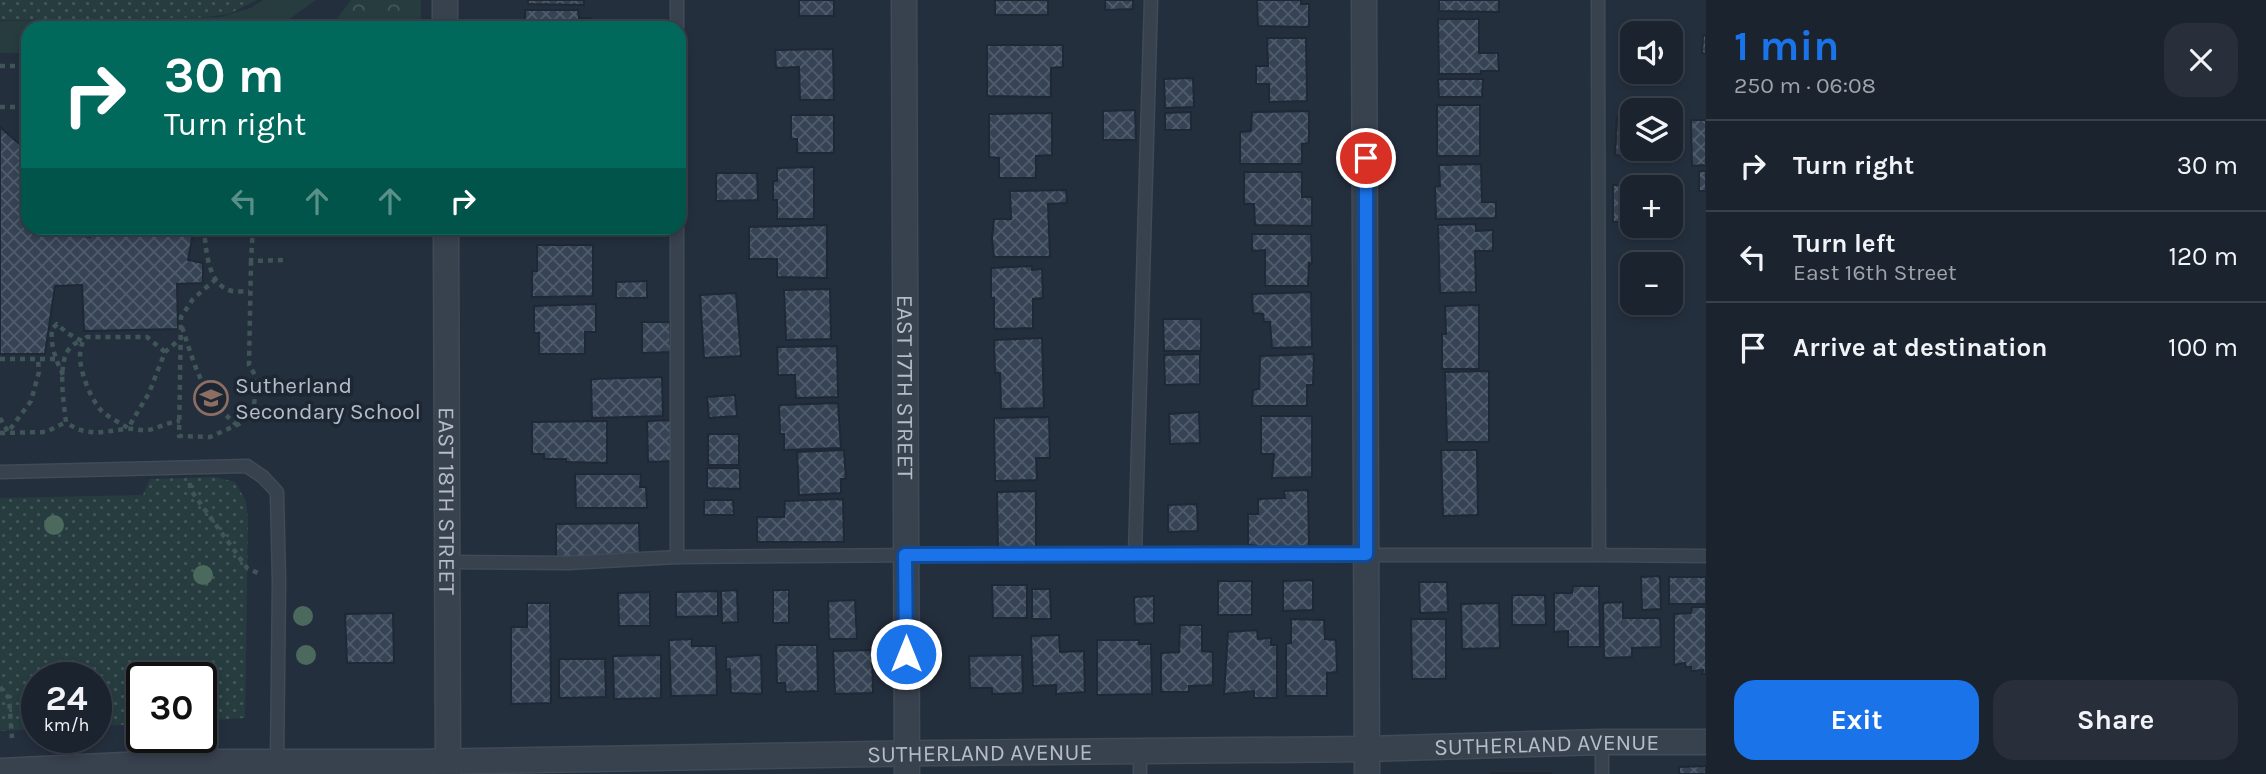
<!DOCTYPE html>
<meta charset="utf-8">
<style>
body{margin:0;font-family:Karla,sans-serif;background:#282f3a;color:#f1f3f6;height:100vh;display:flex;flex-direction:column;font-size:26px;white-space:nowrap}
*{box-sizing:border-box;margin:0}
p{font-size:23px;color:#a0a4aa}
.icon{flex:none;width:38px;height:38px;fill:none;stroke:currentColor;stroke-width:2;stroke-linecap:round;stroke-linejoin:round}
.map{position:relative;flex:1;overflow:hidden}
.side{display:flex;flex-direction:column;background:#1b232e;width:560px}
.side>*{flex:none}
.banner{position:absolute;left:21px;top:21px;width:665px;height:214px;border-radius:21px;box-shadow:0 4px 10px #0003,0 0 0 2px #39404a;background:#00695c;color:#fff;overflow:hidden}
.fabs{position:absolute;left:1620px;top:21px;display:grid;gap:14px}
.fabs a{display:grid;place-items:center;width:63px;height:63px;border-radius:14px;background:#1b232e;box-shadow:0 4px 10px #0003,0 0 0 2px #39404a;font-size:35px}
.speed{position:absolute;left:21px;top:662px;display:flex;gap:14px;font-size:35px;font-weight:700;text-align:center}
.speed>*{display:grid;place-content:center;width:91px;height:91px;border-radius:50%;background:#1b232e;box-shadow:0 4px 10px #0003,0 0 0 2px #39404a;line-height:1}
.speed small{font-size:18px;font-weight:400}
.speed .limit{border:4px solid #111;border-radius:10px;background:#fff;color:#111}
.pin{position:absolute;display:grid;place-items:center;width:60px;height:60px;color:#fff;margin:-30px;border:4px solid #fff;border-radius:50%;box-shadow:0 2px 7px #0007}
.me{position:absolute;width:77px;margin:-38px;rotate:0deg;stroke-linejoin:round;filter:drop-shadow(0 0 5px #0008)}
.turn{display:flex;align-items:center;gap:24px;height:147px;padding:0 28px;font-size:32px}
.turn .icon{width:91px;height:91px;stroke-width:2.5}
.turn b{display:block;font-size:49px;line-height:60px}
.lanes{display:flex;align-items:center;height:66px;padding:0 28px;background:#0003;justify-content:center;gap:35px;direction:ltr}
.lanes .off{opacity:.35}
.round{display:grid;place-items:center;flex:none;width:74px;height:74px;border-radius:21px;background:#282f3a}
.headline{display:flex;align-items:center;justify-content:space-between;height:119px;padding:0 28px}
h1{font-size:42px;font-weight:700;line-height:52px;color:#1a73e8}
.action{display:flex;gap:14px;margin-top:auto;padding:14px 28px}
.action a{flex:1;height:80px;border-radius:21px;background:#1a73e8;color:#fff;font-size:28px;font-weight:700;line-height:80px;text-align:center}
.action a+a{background:#282f3a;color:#f1f3f6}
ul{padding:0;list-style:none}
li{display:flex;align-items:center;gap:21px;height:91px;padding:0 28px;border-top:2px solid #39404a}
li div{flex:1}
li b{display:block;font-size:26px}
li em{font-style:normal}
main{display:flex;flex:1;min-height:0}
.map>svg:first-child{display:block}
</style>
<main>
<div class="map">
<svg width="1706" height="774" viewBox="0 0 1706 774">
<defs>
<pattern id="grass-dots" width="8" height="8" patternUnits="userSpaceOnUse" patternTransform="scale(1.75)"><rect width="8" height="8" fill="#263c3f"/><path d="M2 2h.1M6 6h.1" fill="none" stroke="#435659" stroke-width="1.8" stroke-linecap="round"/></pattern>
<pattern id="forest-crowns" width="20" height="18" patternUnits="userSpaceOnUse" patternTransform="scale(1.75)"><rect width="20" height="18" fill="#263c3f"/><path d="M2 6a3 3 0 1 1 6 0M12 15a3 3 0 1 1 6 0" fill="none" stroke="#435659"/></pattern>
<pattern id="building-cross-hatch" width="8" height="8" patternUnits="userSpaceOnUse" patternTransform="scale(1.75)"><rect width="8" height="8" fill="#364354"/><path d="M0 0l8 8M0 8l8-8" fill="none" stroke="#515c6b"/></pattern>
</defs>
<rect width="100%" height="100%" fill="#242f3e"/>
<!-- grass -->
<g fill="url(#grass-dots)">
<path d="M0,0H257L229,14L190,19L0,20Z"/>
<path d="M215,477L235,482L246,501L248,519L245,718L201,721V677H142V724L96,726V677H37V729L0,731V498L143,495L150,479Z"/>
</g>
<!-- forest -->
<path fill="url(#forest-crowns)" d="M351,0H421V28H330Z"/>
<!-- garden -->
<path fill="#263c3f" d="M263,0H316L277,28H28V53H0V21L221,17L250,8Z"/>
<!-- building -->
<g fill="url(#building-cross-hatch)" stroke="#1f2835" stroke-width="2">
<path d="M528,0H584V5L528,4Z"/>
<rect x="799" y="0" width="35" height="16"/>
<rect x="995" y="0" width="53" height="15"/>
<path d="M1105,0H1133V9L1105,10Z"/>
<path d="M1257,0H1301V4H1309V27L1258,26Z"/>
<path d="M1439,0H1499V12L1439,11Z"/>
<path d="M525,10H578L579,18H591V28H525Z"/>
<path d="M1438,19H1479V53H1498L1499,71H1481V74H1439Z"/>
<path d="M1703,35H1706V54L1702,53Z"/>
<path d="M1267,38H1306L1307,101L1269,102V84H1256V66H1268Z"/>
<path d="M987,45H1063V67L1051,68V97L987,96Z"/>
<path d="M833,49L834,100H800L799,67L776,68L775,50Z"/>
<path d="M1193,78L1194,107L1165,108L1164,79Z"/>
<path d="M1438,79H1483L1482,97H1439Z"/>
<rect x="1437" y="105" width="43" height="51"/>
<path d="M1135,110L1136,140H1103V111Z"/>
<path d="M1309,111V143L1302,144V164H1240V132L1251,131L1252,112Z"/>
<path d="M1191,112V130H1165V113Z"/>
<path d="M1052,113V155L1036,156V178H999V158L989,157V114Z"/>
<path d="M791,115H834V153H797V139H791Z"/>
<path d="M1617,118L1633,119V149H1643L1642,157L1615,155Z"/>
<path d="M1691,120H1706V165L1692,166Z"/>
<path d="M0,127L19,144L28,143V228H60V234L90,237L91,228H194L188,260L203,263V283L177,284L178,329L84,331L82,285L55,286L45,354H0Z"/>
<path d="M1481,164L1482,202H1496V218L1436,219L1435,187L1440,186L1439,165Z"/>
<path d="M814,167V219H777V200H773V181H777V168Z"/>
<rect x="1699" y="171" width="7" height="20"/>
<path d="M1244,172H1302V197H1312V226L1255,225L1254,204H1244Z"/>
<path d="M716,173H757L758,200L716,201Z"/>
<path d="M1613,185H1641V187H1633V222H1613Z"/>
<path d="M1066,190L1067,203L1048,204L1050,257H994L992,239L994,219H1011L1010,191Z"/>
<path d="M1476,224V231L1493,230V251H1475L1476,292L1440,293L1438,225Z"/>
<path d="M827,225V278L777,277V259H749V227Z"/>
<path d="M527,228H596L597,234H528Z"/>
<path d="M1252,234H1311L1312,264L1309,263L1308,286H1265V250L1252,251Z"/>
<path d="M537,245H593V296L532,297V271H537Z"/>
<path d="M1032,266V270L1042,269L1043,298L1033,299V328L994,329V298H991V268Z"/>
<path d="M647,281V298H616V282Z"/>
<path d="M830,289L831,339L786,340L784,290Z"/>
<path d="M1311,292L1312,347L1272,348L1270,322H1264L1263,314L1253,313L1252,294Z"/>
<path d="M736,293L741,356L704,358L700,295Z"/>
<path d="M596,304V332H585V354H539V333H534V306Z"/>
<path d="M1479,305V369H1442V334H1446L1445,306Z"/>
<path d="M1163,319H1201V351H1164Z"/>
<path d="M642,322H670L671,352L642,353Z"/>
<path d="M1042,338L1044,408L1001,409L1000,373H995L994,340Z"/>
<path d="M837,346L838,397L796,398L795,375H778L777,347Z"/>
<path d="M1200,354V384L1165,385L1164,355Z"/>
<path d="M1314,354L1313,385H1307V406H1252L1253,390L1259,389L1260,356Z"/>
<path d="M1489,371V442H1447L1445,372Z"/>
<path d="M662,377L663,416L592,418L591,379Z"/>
<path d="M735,395L737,416L709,418L707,397Z"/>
<path d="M838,403L841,448L784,450V434H780L779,405Z"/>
<path d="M1199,412L1200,443L1170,444L1169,414Z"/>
<path d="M1261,416H1312V477L1272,478L1274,454H1261Z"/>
<path d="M1049,417L1050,458H1036L1037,480L995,481L994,418Z"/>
<path d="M675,420L676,461L648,462L647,421Z"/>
<path d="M607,421V463L566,462V459H544V454H532V422Z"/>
<rect x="708" y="434" width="31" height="31"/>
<path d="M844,450L846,479H841V493L799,495L797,452Z"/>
<path d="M1441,450H1477L1478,515L1443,516Z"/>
<path d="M707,468H740V489L707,488Z"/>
<path d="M575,474H641L640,487H646L647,508H576Z"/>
<path d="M1308,490L1309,548L1257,550V546L1248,545V514H1258V499L1285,498L1284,491Z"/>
<path d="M1036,491V550H998L997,492Z"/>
<path d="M843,499L844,542H757V517H784L785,501Z"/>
<path d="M704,500H733L734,515H704Z"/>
<path d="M1197,504L1198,531L1168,532V505Z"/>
<path d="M639,523L640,558L556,560V524Z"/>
<path d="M1660,576L1661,609L1642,610L1641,577Z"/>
<rect x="1669" y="577" width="37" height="27"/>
<path d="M1313,580V610L1283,611V581Z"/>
<rect x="1218" y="581" width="34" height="34"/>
<path d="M1419,582H1447L1448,612L1420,613Z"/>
<path d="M992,585H1027V618H993Z"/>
<path d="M1573,586H1599L1600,647H1568V631L1554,632V593H1572Z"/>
<path d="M1032,589H1050L1051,619H1032Z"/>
<path d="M737,590L738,622L722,623L721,591Z"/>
<rect x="773" y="590" width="16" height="33"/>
<path d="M718,591V616L676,617V592Z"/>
<path d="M650,592V626H619L618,593Z"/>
<path d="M1512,595H1545L1546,625H1512Z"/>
<path d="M1154,596V623L1135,624L1134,597Z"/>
<path d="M855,600L857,639H829L828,601Z"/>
<path d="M1623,602V618H1660L1661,647L1632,648V657L1604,658L1603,603Z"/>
<path d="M527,603H550L551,703L511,704V627H527Z"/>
<path d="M1499,603L1500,648L1462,649L1461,604Z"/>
<path d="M1692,607H1706V674H1702L1703,670L1691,671V667H1686L1685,663L1674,665V614L1691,613Z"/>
<path d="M393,613L394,663H347L345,614Z"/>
<path d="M1291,619L1324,620L1325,639L1336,640L1337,672L1327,673V696H1286V644L1291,643Z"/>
<path d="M1411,619H1446V679H1412Z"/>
<path d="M1180,625H1202V651L1213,652V685L1189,686V692H1161V653L1179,652Z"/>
<path d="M1257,630L1258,639L1271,638V645H1277V698H1254V691L1224,694L1228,632Z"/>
<path d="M1059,635L1060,652L1084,651L1085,692L1056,694V685L1033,686L1031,636Z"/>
<path d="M692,639V646H716L717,695L671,696L669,640Z"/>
<path d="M1097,640H1139V644H1151L1152,694L1097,695Z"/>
<path d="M776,645H817L818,691L786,692L785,683H777Z"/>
<path d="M872,650L873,693L835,694L833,651Z"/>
<path d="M661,655V698L614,699L613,656Z"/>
<path d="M761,655L762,694L731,693L730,669L726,670V657Z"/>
<path d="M1022,655L1023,693L992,694V688H970L969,656Z"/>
<path d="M559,659H605L606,697L559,698Z"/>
<path d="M1706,766V774H1679V767Z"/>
<rect x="1491" y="773" width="60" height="1"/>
</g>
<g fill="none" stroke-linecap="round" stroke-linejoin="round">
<!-- service casing -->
<g stroke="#414a57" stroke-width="15">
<g id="service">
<path d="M677,0V28"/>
<path d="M1598,0L1599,555L1706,556"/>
<path d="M0,472L247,466L263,477L277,492L279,582L277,762"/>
<path d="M1135,554L1151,0"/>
<path d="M677,557L928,555H1599"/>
<path d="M447,562L568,563L677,557V228"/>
<path d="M1140,774V751"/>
<path d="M1602,774V742"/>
</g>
</g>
<!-- minor casing -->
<g stroke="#414a57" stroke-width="27">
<g id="minor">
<path d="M445,0V28"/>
<path id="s1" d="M904,0L907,774"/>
<path d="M1364,0L1367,774"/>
<path id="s2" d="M446,228L448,774"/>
<path id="s3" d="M0,771L186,762H420L933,753L1366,749L1602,742H1706"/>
</g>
</g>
<!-- path -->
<g stroke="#3f5557" stroke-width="4.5" stroke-dasharray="5 5" stroke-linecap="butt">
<path d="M0,66H28"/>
<path d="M0,107H28"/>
<path d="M204,228C206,248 207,286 232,291C237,292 244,291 249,291"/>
<path d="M253,228L251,261L285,260"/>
<path d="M71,235L72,228"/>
<path d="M216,279L193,299L181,317L179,436L210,437L239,424L249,416L254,407L255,392V375L249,365L251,261"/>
<path d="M182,327C196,369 202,396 237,425"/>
<path d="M165,352L147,337H87C70,351 88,395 100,409C107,417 119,422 128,428L149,393L165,352L180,339"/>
<path d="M0,359H55"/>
<path d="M63,375C56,360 50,345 52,329L57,324L67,333L82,341C79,342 75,343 72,346C56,358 64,404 66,422C85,437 103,432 125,429C133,428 140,431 148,430C159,428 168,422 180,421"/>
<path d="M0,418L8,432L31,401L39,372L38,359"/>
<path d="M0,433L46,432L66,422"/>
<path d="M190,483V489L247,568L260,574"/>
<path d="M0,687L9,698L12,738"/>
</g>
<!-- service -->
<use href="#service" stroke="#38414e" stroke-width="12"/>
<!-- minor -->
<use href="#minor" stroke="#38414e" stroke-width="24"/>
</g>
<!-- trees -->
<g fill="#4b6a5d">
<circle cx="54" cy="525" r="10"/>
<circle cx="203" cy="575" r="10"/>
<circle cx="303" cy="616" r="10"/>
<circle cx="306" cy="655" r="10"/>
</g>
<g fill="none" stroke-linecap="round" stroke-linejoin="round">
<!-- route casing -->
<g stroke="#114b97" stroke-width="18">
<path id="route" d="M906,654L905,555L1366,554V158"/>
</g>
<!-- route -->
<use href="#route" stroke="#1a73e8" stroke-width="12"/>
</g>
<!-- icons -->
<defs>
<g id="school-ring" transform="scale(1.75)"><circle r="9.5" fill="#1d2633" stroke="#8d6e63" stroke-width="1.5"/><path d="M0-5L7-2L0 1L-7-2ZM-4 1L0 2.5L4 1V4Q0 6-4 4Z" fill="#8d6e63"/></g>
</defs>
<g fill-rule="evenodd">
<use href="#school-ring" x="211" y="398"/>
</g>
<g text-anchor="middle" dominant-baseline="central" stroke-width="7" stroke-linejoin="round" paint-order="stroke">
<!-- poi labels -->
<g font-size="23" fill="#b4bcc9" stroke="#1d2633" text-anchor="start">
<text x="235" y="385">Sutherland<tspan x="235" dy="26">Secondary School</tspan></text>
</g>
<!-- street labels -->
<g font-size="23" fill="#b4bcc9" stroke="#1d2633">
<text stroke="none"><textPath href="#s1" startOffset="387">EAST 17TH STREET</textPath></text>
<text stroke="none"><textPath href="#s2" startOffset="273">EAST 18TH STREET</textPath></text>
<text stroke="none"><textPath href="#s3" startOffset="1547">SUTHERLAND AVENUE</textPath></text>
<text stroke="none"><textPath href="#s3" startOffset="980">SUTHERLAND AVENUE</textPath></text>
</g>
</g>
</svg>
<div class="fabs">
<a><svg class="icon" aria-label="sound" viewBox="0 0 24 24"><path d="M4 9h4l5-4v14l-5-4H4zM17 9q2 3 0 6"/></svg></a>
<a><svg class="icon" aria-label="layers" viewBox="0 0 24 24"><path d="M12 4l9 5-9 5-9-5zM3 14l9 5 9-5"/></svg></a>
<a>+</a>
<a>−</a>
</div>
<div class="speed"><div>24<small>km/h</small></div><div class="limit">30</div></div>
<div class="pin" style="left:1366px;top:158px;background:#d93025"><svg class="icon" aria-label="arrive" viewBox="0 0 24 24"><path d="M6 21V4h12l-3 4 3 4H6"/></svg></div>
<svg class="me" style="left:906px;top:654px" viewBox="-20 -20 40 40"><circle r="17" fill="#1a73e8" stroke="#fff" stroke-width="3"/><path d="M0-11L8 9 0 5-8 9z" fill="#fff"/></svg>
<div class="banner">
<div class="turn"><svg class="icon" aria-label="right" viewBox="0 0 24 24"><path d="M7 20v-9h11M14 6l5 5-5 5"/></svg><div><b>30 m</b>Turn right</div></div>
<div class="lanes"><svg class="icon off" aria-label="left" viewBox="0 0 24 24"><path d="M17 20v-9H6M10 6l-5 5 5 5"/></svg><svg class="icon off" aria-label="ahead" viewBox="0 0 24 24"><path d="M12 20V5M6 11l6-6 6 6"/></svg><svg class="icon off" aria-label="ahead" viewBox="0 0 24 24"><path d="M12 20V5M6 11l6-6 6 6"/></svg><svg class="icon" aria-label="right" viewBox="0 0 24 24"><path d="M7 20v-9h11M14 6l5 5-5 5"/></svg></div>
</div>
</div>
<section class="side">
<div class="headline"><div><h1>1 min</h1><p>250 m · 06:08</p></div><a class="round"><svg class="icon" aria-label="close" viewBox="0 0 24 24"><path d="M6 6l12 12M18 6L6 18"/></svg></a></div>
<ul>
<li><svg class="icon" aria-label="right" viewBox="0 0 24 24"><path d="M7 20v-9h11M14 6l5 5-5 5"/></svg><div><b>Turn right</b></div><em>30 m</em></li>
<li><svg class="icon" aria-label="left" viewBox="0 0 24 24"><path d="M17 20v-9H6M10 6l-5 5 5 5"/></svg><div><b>Turn left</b><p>East 16th Street</p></div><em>120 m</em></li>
<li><svg class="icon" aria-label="arrive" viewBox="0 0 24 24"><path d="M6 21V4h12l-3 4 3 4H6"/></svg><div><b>Arrive at destination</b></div><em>100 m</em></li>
</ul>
<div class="action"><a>Exit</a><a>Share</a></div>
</section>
</main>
